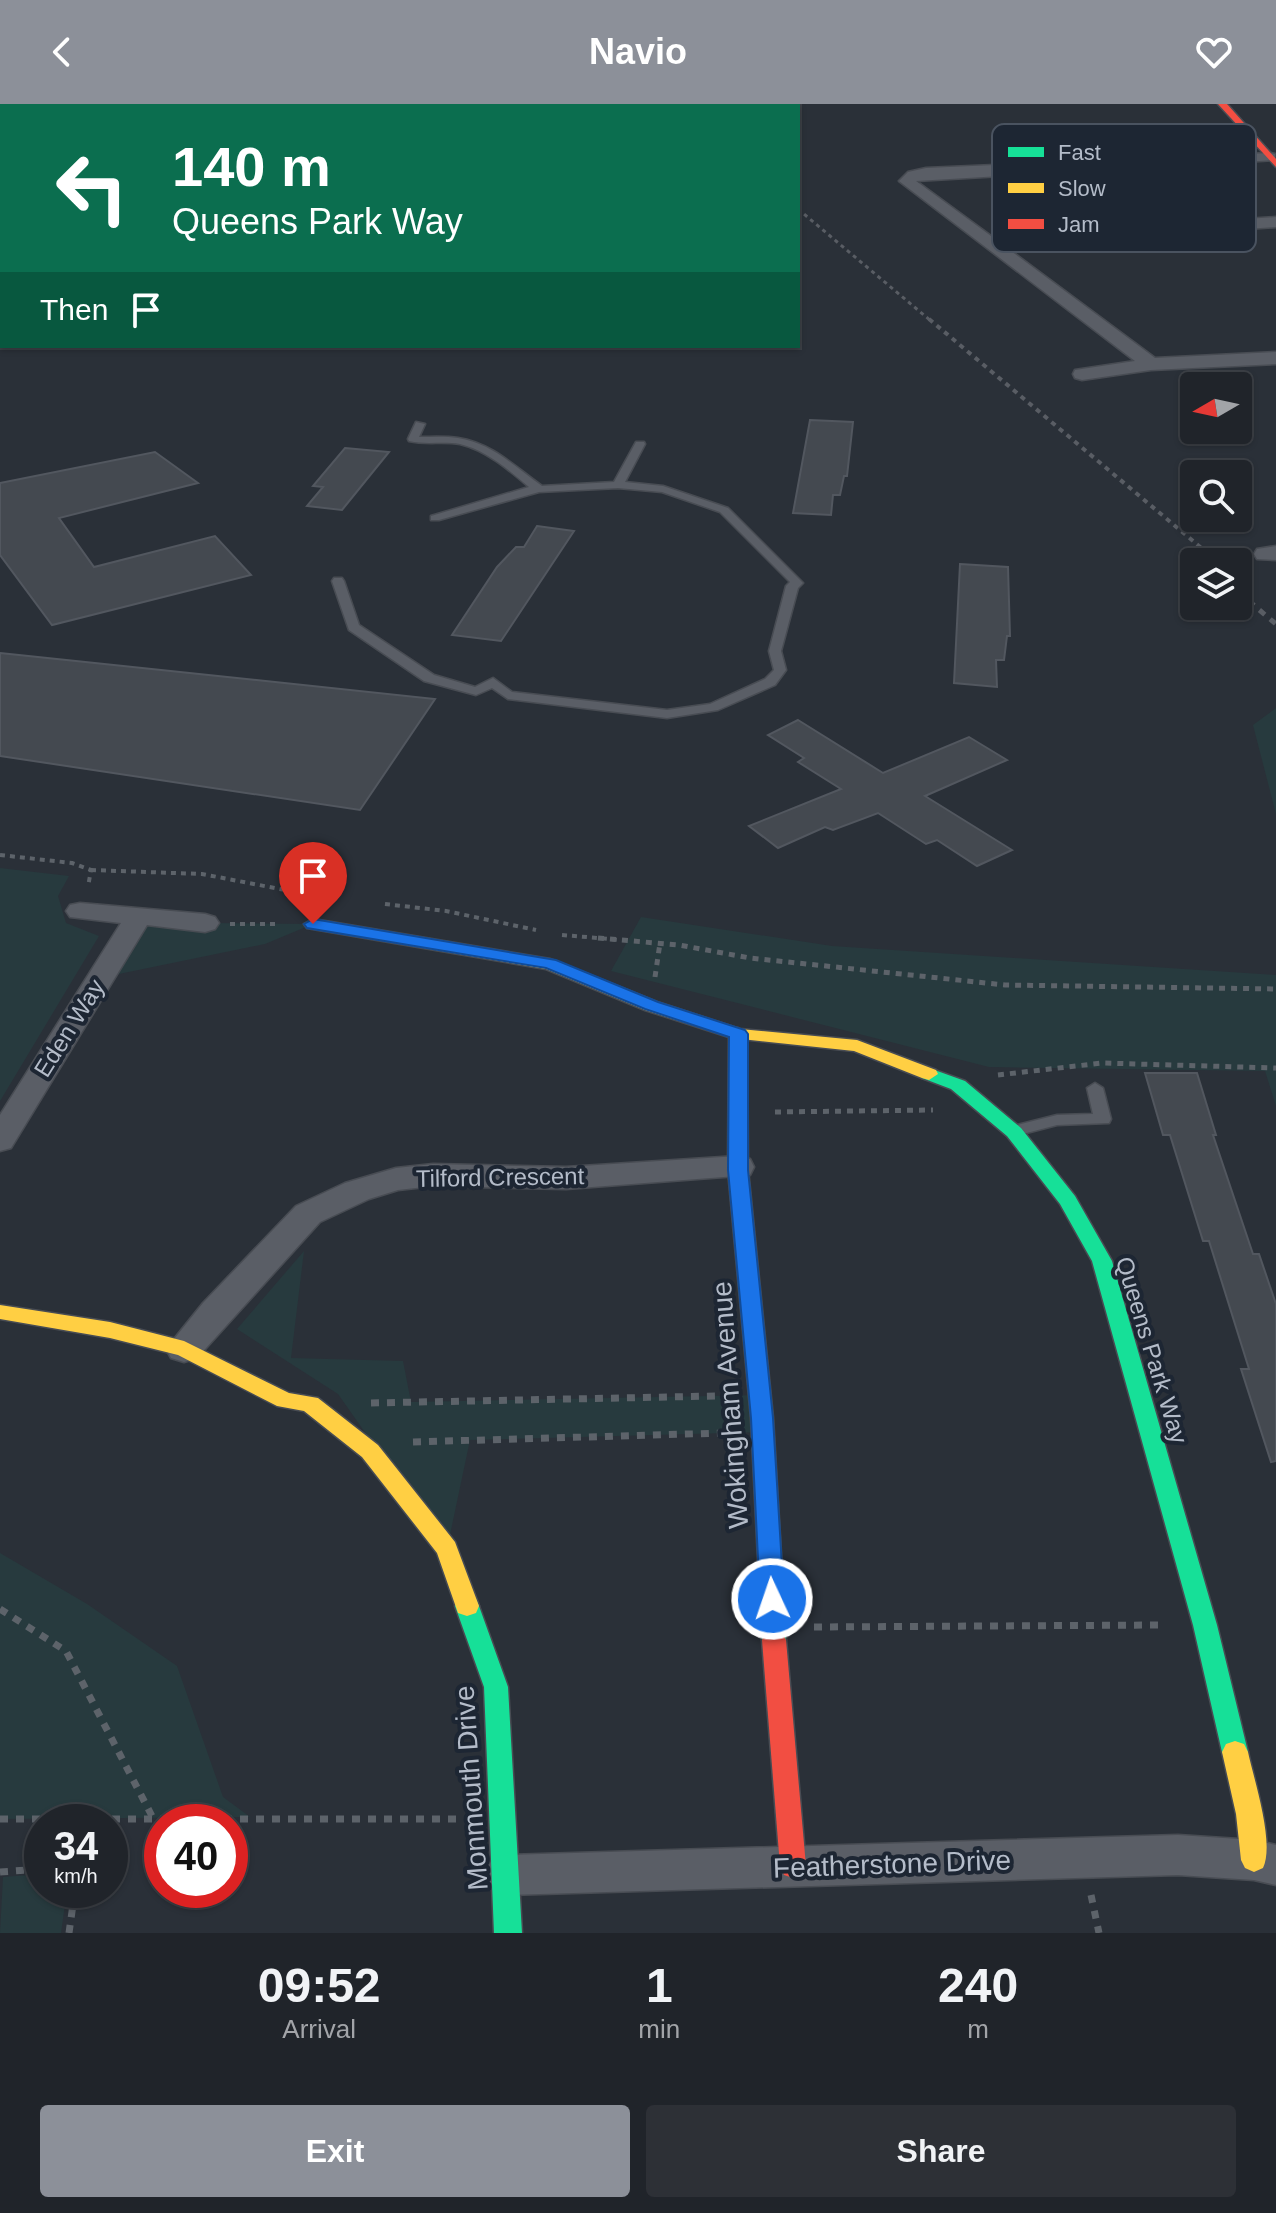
<!DOCTYPE html>
<style>
body{margin:0;font-family:Helvetica,sans-serif;background:#2d3036;color:#f1f3f6;height:100vh;display:flex;flex-direction:column;font-size:30px;white-space:nowrap}
*{box-sizing:border-box;margin:0}
p{font-size:26px;color:#a2a4a8}
.icon{flex:none;width:44px;height:44px;fill:none;stroke:currentColor;stroke-width:2;stroke-linecap:round;stroke-linejoin:round}
.map{position:relative;height:1829px;overflow:hidden}
.sheet{display:flex;flex-direction:column;background:#20242a;flex:1}
.sheet>*{flex:none}
.guide{position:absolute;left:0px;top:0px;width:800px;height:244px;box-shadow:0 2px 6px #0004,0 0 0 2px #3d4147;background:#0b6e4f;color:#fff;overflow:hidden}
.needle{width:52px;rotate:261deg}
.tools{position:absolute;left:1180px;top:268px;display:grid;gap:16px}
.tools a{display:grid;place-items:center;width:72px;height:72px;border-radius:8px;background:#20242a;box-shadow:0 2px 6px #0004,0 0 0 2px #3d4147;font-size:40px}
.speed{position:absolute;left:24px;top:1700px;display:flex;gap:16px;font-size:40px;font-weight:700;text-align:center}
.speed>*{display:grid;place-content:center;width:104px;height:104px;border-radius:50%;background:#20242a;box-shadow:0 2px 6px #0004,0 0 0 2px #3d4147;line-height:1}
.speed small{font-size:20px;font-weight:400}
.speed .limit{border:12px solid #d22;background:#fff;color:#111}
.pin{position:absolute;display:grid;place-items:center;width:68px;height:68px;color:#fff;margin:-82px -34px;border-radius:50% 50% 50% 0;rotate:-45deg;box-shadow:0 0 8px #0007}
.pin .icon{rotate:45deg}
.me{position:absolute;width:88px;margin:-44px;rotate:357deg;stroke-linejoin:round;filter:drop-shadow(0 0 6px #0008)}
.turn{display:flex;align-items:center;gap:28px;height:168px;padding:0 40px;font-size:36px}
.turn .icon{width:104px;height:104px;stroke-width:2.5}
.turn b{display:block;font-size:56px;line-height:68px}
.then{display:flex;align-items:center;height:76px;padding:0 40px;background:#0003;gap:16px;font-size:30px}
.eta{display:flex;justify-content:space-evenly;align-items:center;height:136px;text-align:center}
.eta b{font-size:48px;font-weight:800;line-height:56px}
.button{display:flex;gap:16px;margin-top:auto;padding:16px 40px}
.button a{flex:1;height:92px;border-radius:8px;background:#8c9099;color:#fff;font-size:32px;font-weight:800;line-height:92px;text-align:center}
.button a+a{background:#2d3036;color:#f1f3f6}
header{display:flex;justify-content:space-between;align-items:center;height:104px;padding:0 40px;background:#8c9099;color:#fff;font-size:36px;font-weight:800}
.map>svg:first-child{display:block}
</style>
<header><svg class="icon" aria-label="back" viewBox="0 0 24 24"><path d="M15 5l-7 7 7 7"/></svg>Navio<svg class="icon" aria-label="heart" viewBox="0 0 24 24"><path d="M12 20l-8-8c-3-5 5-10 8-4 3-6 11-1 8 4z"/></svg></header>
<div class="map">
<svg width="1276" height="1829" viewBox="0 0 1276 1829">
<rect width="100%" height="100%" fill="#2a3038"/>
<!-- green -->
<g fill="#273a3e">
<path d="M1276,604V710L1253,621Z"/>
<path d="M0,764L69,772L58,792L66,819L99,832L0,997Z"/>
<path d="M139,812L205,819L313,820L265,840L114,871Z"/>
<path d="M641,813L832,842L1276,871V1002L1265,967L989,963L611,867Z"/>
<path d="M304,1147L291,1254L403,1257L411,1298L760,1291L763,1328L470,1336L447,1445L338,1290L237,1225Z"/>
<path d="M0,1449L87,1500L177,1562L223,1693L250,1713L0,1715Z"/>
<path d="M42,1770V1786H67L61,1829H0L3,1773Z"/>
</g>
<!-- building -->
<g fill="#444950" stroke="#52575f" stroke-width="2">
<path d="M810,316L853,318L847,372H844L840,391H833L831,411L793,409Z"/>
<path d="M345,344L389,348L342,406L307,402L323,383L313,382Z"/>
<path d="M155,348L198,379L59,414L94,463L215,432L251,471L52,521L0,451V379Z"/>
<path d="M537,422L574,427L501,537L452,531L497,463L516,443H524Z"/>
<path d="M960,460L1008,463L1010,532H1007L1004,556H996L997,583L954,579Z"/>
<path d="M0,549L435,595L360,706L0,652Z"/>
<path d="M798,616L883,669L969,633L1007,656L925,692L1012,746L977,762L937,736L926,740L878,709L833,726L825,723L778,744L749,722L841,685L798,658L804,654L768,631Z"/>
<path d="M1145,969H1197L1216,1031H1213L1253,1150H1259L1276,1200V1357L1271,1358L1241,1265H1249L1209,1137H1203L1170,1031H1163Z"/>
</g>
<g fill="none" stroke-linecap="round" stroke-linejoin="round">
<!-- lane casing -->
<g stroke="#484c53" stroke-width="3">
<g id="lane">
<path d="M19,0H27L28,2H20Z"/>
<path d="M206,0H230L227,2Z"/>
<path d="M241,0H249L250,2H242Z"/>
<path d="M339,0H347L349,2H341Z"/>
<path d="M378,0H386L387,2H379Z"/>
<path d="M416,318L425,320L419,333C432,333 446,332 458,334C492,339 515,363 542,382L614,378L636,338H644L645,340L625,378L663,382L728,404L803,479L798,484L781,547L786,566L775,581L718,606L667,614L508,595L492,584L476,591L424,577L349,526L332,477L334,474H342L344,477L359,521L434,571L475,583L493,574L512,588L667,606L710,600L765,575L774,566L769,547L786,482L790,478L720,408L662,388L618,384L539,388L439,416H431V412L529,383C509,366 486,346 460,340C443,337 426,341 409,337L408,335Z"/>
<path d="M1095,979L1103,984L1111,1015L1109,1019L1057,1021L1015,1032L1006,1027L1009,1023L1057,1011L1093,1010L1087,984Z"/>
</g>
</g>
<!-- street casing -->
<g stroke="#484c53" stroke-width="3">
<g id="street">
<path d="M178,0H192L193,2H179Z"/>
<path d="M1270,49L1275,50V56L916,77L991,132L1276,113V123L1003,141L1155,254L1276,248V260L1151,266L1082,276L1075,274L1073,270L1075,266L1135,257L899,77L908,68L926,64Z"/>
<path d="M1276,442V456L1257,455L1254,450L1257,445Z"/>
<path d="M80,799L205,810L215,813L219,819L215,825L205,828L147,821L11,1044L0,1047V1011L121,819L70,813L66,807L70,801Z"/>
<path d="M738,1052L750,1055L754,1063L750,1071L566,1085L433,1082L398,1086L369,1095L320,1118L197,1254L184,1258L171,1254L166,1245L203,1199L296,1102L345,1079L396,1064L433,1060L566,1063Z"/>
<path d="M1178,1731L1254,1736L1276,1741V1781L1254,1776L1178,1771L507,1791L491,1785L485,1771L491,1757L507,1751Z"/>
</g>
</g>
<!-- fast casing -->
<g stroke="#484c53" stroke-width="3">
<g id="fast">
<path d="M738,924L747,930L748,1066L773,1314L786,1536L783,1543L774,1546L765,1543L762,1536L751,1314L728,1066L729,930Z"/>
<path d="M929,964L965,977L1021,1024L1075,1092L1112,1157L1217,1521L1248,1648L1244,1656L1235,1659L1226,1656L1222,1648L1193,1521L1092,1157L1060,1100L1007,1032L951,985L922,974L920,970Z"/>
<path d="M467,1492L476,1495L479,1502L508,1583L522,1829H494L484,1583L455,1502L458,1495Z"/>
</g>
</g>
<!-- slow casing -->
<g stroke="#484c53" stroke-width="3">
<g id="slow">
<path d="M313,815L550,855L657,898L740,925L857,936L936,966L938,970L929,976L922,974L854,947L732,934L645,906L546,865L307,824L304,820Z"/>
<path d="M0,1201L110,1218L184,1237L289,1289L318,1294L378,1341L455,1438L479,1502L476,1509L467,1512L458,1509L437,1449L362,1353L304,1307L277,1302L178,1251L110,1234L0,1215Z"/>
<path d="M1235,1637L1244,1640L1248,1648C1254,1676 1275,1739 1263,1764L1254,1768L1245,1764L1241,1756L1236,1710L1222,1648L1226,1640Z"/>
</g>
</g>
<!-- jam casing -->
<g stroke="#484c53" stroke-width="3">
<g id="jam">
<path d="M1218,0H1227L1276,55V63Z"/>
<path d="M774,1526L783,1529L786,1536L806,1762L802,1771L793,1774L784,1771L780,1762L762,1536L765,1529Z"/>
</g>
</g>
<!-- path-far2 -->
<g stroke="#5d636a" stroke-width="4" stroke-dasharray="5 5" stroke-linecap="butt">
<path d="M0,751L72,759L91,766L88,783"/>
<path d="M91,766L202,770L311,791"/>
<path d="M385,800L446,807L536,826"/>
<path d="M230,820H280"/>
<path d="M562,831L621,836"/>
</g>
<!-- path-far1 -->
<g stroke="#5d636a" stroke-width="5" stroke-dasharray="6 6" stroke-linecap="butt">
<path d="M598,834L679,841L750,854L1005,881L1276,885"/>
<path d="M655,873L660,839"/>
<path d="M998,971L1102,959L1276,964"/>
<path d="M775,1008L933,1006"/>
</g>
<!-- path -->
<g stroke="#5d636a" stroke-width="7" stroke-dasharray="8 8" stroke-linecap="butt">
<path d="M371,1299L717,1292"/>
<path d="M413,1338L723,1329"/>
<path d="M0,1505L66,1547L153,1714"/>
<path d="M814,1523L1160,1521"/>
<path d="M0,1715H456"/>
<path d="M0,1768L42,1765"/>
<path d="M1091,1791L1099,1829"/>
<path d="M69,1829L75,1786"/>
</g>
<!-- lane -->
<use href="#lane" fill="#5a5e66" fill-rule="evenodd"/>
<!-- street -->
<use href="#street" fill="#5a5e66" fill-rule="evenodd"/>
<!-- fast -->
<use href="#fast" fill="#16e098" fill-rule="evenodd"/>
<!-- slow -->
<use href="#slow" fill="#ffcf43" fill-rule="evenodd"/>
<!-- jam -->
<use href="#jam" fill="#f24e42" fill-rule="evenodd"/>
<!-- rail-far2 -->
<g stroke="#595d64" stroke-width="3" stroke-dasharray="4 4" stroke-linecap="butt">
<path d="M670,0L673,2"/>
<path d="M798,105L931,217"/>
</g>
<!-- rail-far1 -->
<path stroke="#595d64" stroke-width="4" stroke-dasharray="5 5" stroke-linecap="butt" d="M929,215L1218,458"/>
<!-- rail -->
<path stroke="#595d64" stroke-width="5" stroke-dasharray="7 7" stroke-linecap="butt" d="M1238,488L1276,520"/>
</g>
<!-- route -->
<path fill="#1a73e8" stroke="#114b97" stroke-width="2" d="M313,815L556,856L658,898L745,926L748,930V1066L773,1314L784,1495L780,1502L772,1505L763,1502L760,1495L751,1314L728,1066L729,933L645,905L546,864L307,824L304,820Z"/>
<g text-anchor="middle" dominant-baseline="central" stroke-width="8" stroke-linejoin="round" paint-order="stroke">
<!-- street labels -->
<g font-size="24" fill="#b4bcc9" stroke="#1d2633">
<text transform="translate(69 924) rotate(-58)">Eden Way</text>
<text transform="translate(500 1073) rotate(-1)">Tilford Crescent</text>
<text transform="translate(1152 1246) rotate(73)">Queens Park Way</text>
</g>
<!-- near-street labels -->
<g font-size="28" fill="#b4bcc9" stroke="#1d2633">
<text transform="translate(730 1301) rotate(-94)">Wokingham Avenue</text>
<text transform="translate(471 1684) rotate(-94)">Monmouth Drive</text>
<text transform="translate(892 1760) rotate(-2)">Featherstone Drive</text>
</g>
</g>
<!-- legend -->
<rect x="992" y="20" width="264" height="128" rx="12" fill="#1d2633" stroke="#4a5360" stroke-width="2"/>
<rect x="1008" y="43" width="36" height="10" fill="#16e098"/>
<rect x="1008" y="79" width="36" height="10" fill="#ffcf43"/>
<rect x="1008" y="115" width="36" height="10" fill="#f24e42"/>
<g font-size="22" fill="#b4bcc9">
<text x="1058" y="56">Fast</text>
<text x="1058" y="92">Slow</text>
<text x="1058" y="128">Jam</text>
</g>
</svg>
<div class="tools">
<a><svg class="needle" viewBox="-14 -14 28 28"><path d="M0-13l5 13h-10z" fill="#e53935"/><path d="M0 13l5-13h-10z" fill="#a2a4a8"/></svg></a>
<a><svg class="icon" aria-label="search" viewBox="0 0 24 24"><circle cx="10" cy="10" r="6"/><path d="M15 15l6 6"/></svg></a>
<a><svg class="icon" aria-label="layers" viewBox="0 0 24 24"><path d="M12 4l9 5-9 5-9-5zM3 14l9 5 9-5"/></svg></a>
</div>
<div class="speed"><div>34<small>km/h</small></div><div class="limit">40</div></div>
<div class="pin" style="left:313px;top:820px;background:#d93025"><svg class="icon" aria-label="arrive" viewBox="0 0 24 24"><path d="M6 21V4h12l-3 4 3 4H6"/></svg></div>
<svg class="me" style="left:772px;top:1495px" viewBox="-20 -20 40 40"><circle r="17" fill="#1a73e8" stroke="#fff" stroke-width="3"/><path d="M0-11L8 9 0 5-8 9z" fill="#fff"/></svg>
<div class="guide">
<div class="turn"><svg class="icon" aria-label="left" viewBox="0 0 24 24"><path d="M17 20v-9H6M10 6l-5 5 5 5"/></svg><div><b>140 m</b>Queens Park Way</div></div>
<div class="then">Then<svg class="icon" aria-label="arrive" viewBox="0 0 24 24"><path d="M6 21V4h12l-3 4 3 4H6"/></svg></div>
</div>
</div>
<section class="sheet">
<div class="eta">
<div><b>09:52</b><p>Arrival</p></div>
<div><b>1</b><p>min</p></div>
<div><b>240</b><p>m</p></div>
</div>
<div class="button"><a>Exit</a><a>Share</a></div>
</section>
